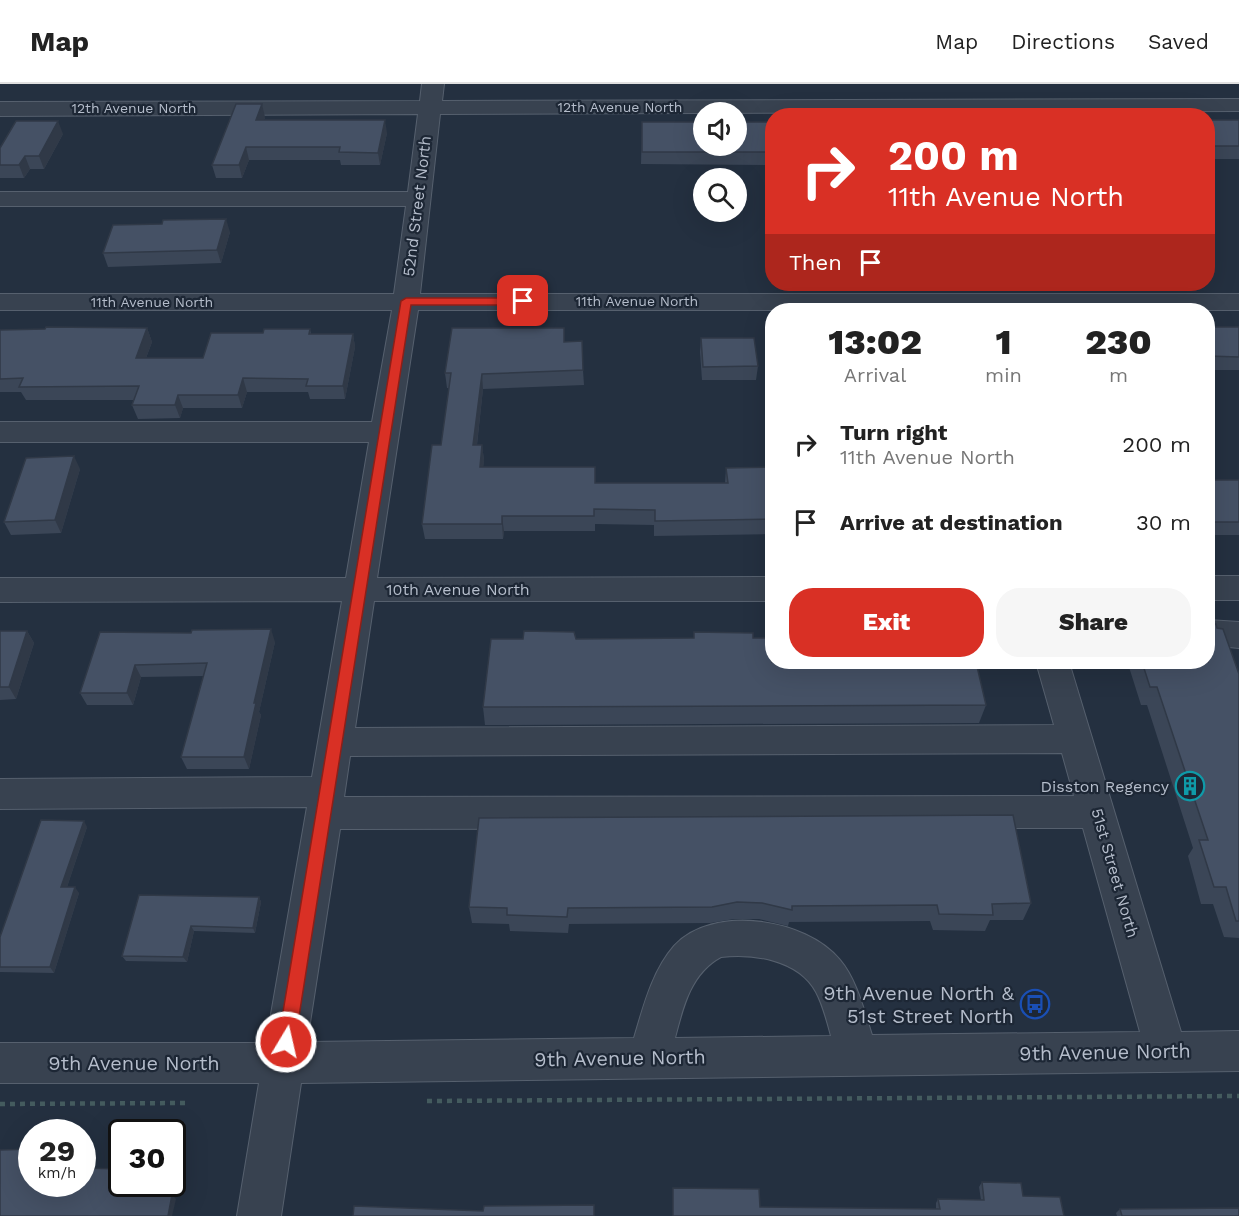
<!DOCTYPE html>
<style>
body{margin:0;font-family:"Work Sans",sans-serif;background:#f6f6f6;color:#222;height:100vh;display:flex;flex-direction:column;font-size:22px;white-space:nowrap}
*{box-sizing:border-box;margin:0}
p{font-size:20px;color:#767676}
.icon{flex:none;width:33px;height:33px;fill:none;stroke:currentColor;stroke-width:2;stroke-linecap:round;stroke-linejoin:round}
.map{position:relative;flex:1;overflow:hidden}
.side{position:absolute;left:765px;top:219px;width:450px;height:366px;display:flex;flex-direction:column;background:#fff;border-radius:24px;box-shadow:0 6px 24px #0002}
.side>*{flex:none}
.top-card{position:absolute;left:765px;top:24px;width:450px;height:183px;border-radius:24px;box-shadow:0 6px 24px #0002;background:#d93025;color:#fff;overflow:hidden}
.fabs{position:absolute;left:693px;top:18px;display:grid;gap:12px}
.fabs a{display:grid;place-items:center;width:54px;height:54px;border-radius:50%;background:#fff;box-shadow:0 6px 24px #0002;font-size:30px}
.speed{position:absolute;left:18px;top:1035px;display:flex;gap:12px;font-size:30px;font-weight:700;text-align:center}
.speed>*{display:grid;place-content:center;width:78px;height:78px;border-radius:50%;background:#fff;box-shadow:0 6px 24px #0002;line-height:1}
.speed small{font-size:15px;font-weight:400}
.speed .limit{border:3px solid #111;border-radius:9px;background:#fff;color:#111}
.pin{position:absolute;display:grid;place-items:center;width:51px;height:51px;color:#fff;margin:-26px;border-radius:12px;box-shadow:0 3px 9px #0006}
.me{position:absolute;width:66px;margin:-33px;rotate:9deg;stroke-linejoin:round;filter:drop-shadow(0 0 4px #0008)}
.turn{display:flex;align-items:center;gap:21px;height:126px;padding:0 24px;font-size:27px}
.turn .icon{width:78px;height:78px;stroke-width:2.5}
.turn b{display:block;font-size:42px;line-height:51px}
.then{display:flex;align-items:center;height:57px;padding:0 24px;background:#0003;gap:12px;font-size:22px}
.eta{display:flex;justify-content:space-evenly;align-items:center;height:102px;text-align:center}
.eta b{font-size:36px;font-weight:800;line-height:42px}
.cta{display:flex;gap:12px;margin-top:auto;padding:12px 24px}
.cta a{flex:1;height:69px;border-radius:24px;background:#d93025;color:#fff;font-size:24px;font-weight:800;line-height:69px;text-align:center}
.cta a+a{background:#f6f6f6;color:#222}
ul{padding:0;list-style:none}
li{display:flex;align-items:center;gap:18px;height:78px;padding:0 24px}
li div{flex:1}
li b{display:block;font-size:22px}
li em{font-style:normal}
header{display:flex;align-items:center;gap:36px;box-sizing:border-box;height:84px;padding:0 30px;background:#fff;border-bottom:2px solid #e0e0e0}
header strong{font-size:28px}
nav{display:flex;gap:33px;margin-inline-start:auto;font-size:21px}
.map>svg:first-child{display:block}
</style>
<header>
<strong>Map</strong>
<nav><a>Map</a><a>Directions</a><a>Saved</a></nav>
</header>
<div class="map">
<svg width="1239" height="1132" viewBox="0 0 1239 1132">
<rect width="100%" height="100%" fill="#243040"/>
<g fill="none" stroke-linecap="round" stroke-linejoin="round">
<!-- minor casing -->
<g stroke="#56606e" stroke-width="2">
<g id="minor">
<path d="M422,0H444L442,17L1239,15V27L440,30L420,210H1239V226H418L377,494L772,493V517H374L355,644L1054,641L1036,578H1069L1181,948L1239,947V987L301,999L281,1132H237L259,999H0V959H266L307,723L0,725V695L312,693L342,517L0,518V494H346L369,358H0V338H372L392,226H0V210H394L406,122H0V108H408L418,30L0,32V18L420,17ZM1062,669L1074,712L344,713L350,672ZM1083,744L1140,948L872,951C864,927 857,896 840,876C806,834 712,820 674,862C652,887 643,924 634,954L307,958L340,745ZM721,873C753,869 799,876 816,908C823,921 827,937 831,952L675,954C683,923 691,889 721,873Z"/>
<rect x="1208" y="492" width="31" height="24"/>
<path d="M1208,536L1239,538V564L1208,561Z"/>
</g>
</g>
<!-- path -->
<g stroke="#445b5e" stroke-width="4.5" stroke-dasharray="5 5" stroke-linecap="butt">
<path d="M427,1017L1239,1012"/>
<path d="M0,1020L185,1019"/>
</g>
<!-- minor -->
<use href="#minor" fill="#384250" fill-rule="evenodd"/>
</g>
<!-- wall -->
<g fill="#3b4657">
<path d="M265,33L264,36L387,49L380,81H341L340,76H249L242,94H216L212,81Z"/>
<rect x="1208" y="36" width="31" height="39"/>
<path d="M642,38H772V81L641,80Z"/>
<path d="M63,50L44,85H30L24,94H0V64Z"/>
<path d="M162,140L230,148L221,179L108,183L103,169Z"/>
<rect x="1208" y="243" width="31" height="43"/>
<path d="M147,244L152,258L146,274H203L263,249L310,245L311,250H353L355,263L345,315H310L308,308H247L242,324H183L180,334L138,335L132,321L134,316H26L21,308H0V246Z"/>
<path d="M701,254L758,282L756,296H702L700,268Z"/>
<path d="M564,258L583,286L584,301L483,305L477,361H482L484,376L483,383L595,399H725L726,384L772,383V450L654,452V441L595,440V447H504L503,455H425L422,440L441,361L449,304H447L445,289Z"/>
<path d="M80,385L61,449L11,451L4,438Z"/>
<rect x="1208" y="396" width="31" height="55"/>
<path d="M1217,544L1239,590V854L1224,853L1213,820H1201L1188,772L1193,764L1147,621H1141L1129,583L1132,578H1208Z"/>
<path d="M0,547H27L34,559L16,615L0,616Z"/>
<path d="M100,548L275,558L259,628L261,631L249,685H187L181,673L204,592L141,593L133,621H87L80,609Z"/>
<path d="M753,554L986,621L979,639L485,641L483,623L523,555Z"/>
<path d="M479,734L1031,819L1023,836H990L985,847L933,846L930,837L789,838L788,842L759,835H734L710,839L569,840L568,849L510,847L509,840L472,839L469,823Z"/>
<path d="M87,743L67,803L79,809L54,889L0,888V853Z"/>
<path d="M259,813L261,818L255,849L194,847L187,878L126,877L122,872Z"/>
<path d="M982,1098L1023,1112L1064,1132H673V1104L760,1123L936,1125V1119L938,1115L981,1116L979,1103Z"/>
<path d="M1120,1125L1239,1132H1117L1116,1129Z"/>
</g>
<!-- shaded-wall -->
<g fill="#303947">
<path d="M262,20L265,33L259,49L256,36Z"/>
<path d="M385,36L387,49L380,81L378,69Z"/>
<path d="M58,37L63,50L44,85L39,72Z"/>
<path d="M246,63L249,76L242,94L239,81Z"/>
<path d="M25,72L30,85L24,94L19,81Z"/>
<path d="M226,135L230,148L221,179L217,166Z"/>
<path d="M147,244L152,258L141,287L136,274Z"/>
<path d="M353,250L355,263L345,315L343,302Z"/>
<path d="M482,290L483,305L475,377L473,361Z"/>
<path d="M243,294L247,308L242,324L238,311Z"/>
<path d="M178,311L183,324L180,334L175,321Z"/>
<path d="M482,361L484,376L482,399L480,383Z"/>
<path d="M74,372L80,385L61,449L55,436Z"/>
<path d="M502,432L504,447L503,455L502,440Z"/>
<path d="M271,545L275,558L259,628L261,631L249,685L244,673L254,619Z"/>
<path d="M27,547L34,559L16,615L9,603Z"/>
<path d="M135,581L141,593L133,621L127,609Z"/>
<path d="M84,737L87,743L65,809L61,803Z"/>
<path d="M75,803L79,809L54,889L50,883Z"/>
<path d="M259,813L261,818L255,849L253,844Z"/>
<path d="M191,842L194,847L187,878L183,873Z"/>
<path d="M32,1068V1088L27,1084Z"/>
<path d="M128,1100H133L129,1114L125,1110Z"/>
<path d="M172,1111L176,1115L172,1132H168Z"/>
</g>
<!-- building -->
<g fill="#455165" stroke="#303947" stroke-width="1.5">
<path d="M236,20H262L256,36H385L378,69L339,68L340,63H246L239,81H212Z"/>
<rect x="1208" y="36" width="31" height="26"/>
<path d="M16,37H58L39,72H25L19,81H0V64Z"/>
<path d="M642,38H704V62H736V38H772V68H642Z"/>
<path d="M226,135L217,166L103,169L113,141L162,140L163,136Z"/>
<path d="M46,243L147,244L136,274H203L211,249H263L264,245H310L309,250H353L343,302H306L308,295L243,294L238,311H178L175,321H132L139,302L19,303L23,294L0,295V246L45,245Z"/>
<path d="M1208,243H1239V273L1208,272Z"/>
<path d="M452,244H564V258L582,257L583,286L482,290L473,361H482L480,383H595V399H728L726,384L772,383V435L655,437V426L594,425V432H502V440H422L432,361H441L451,289H445Z"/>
<path d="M701,254H754L758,282L703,283Z"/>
<path d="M74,372L55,436L4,438L26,374Z"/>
<rect x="1208" y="396" width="31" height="42"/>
<path d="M1208,540H1216L1217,544L1223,545L1239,590V837H1236L1226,803H1214L1199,756H1208L1157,603H1150L1142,578H1208Z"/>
<path d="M271,545L254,619H256L244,673H181L207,579L135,581L127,609H80L100,548L191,549L192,546Z"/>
<path d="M0,547H27L9,603H0Z"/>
<path d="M524,547L574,548L576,555L694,554V548L753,549V554H772V578H976L986,621L483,623L491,555H523Z"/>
<path d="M1013,731L1031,819L992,820L993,831L939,830L937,821L792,822V826L762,819L737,818L712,823L568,824L567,833L507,831V824L469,823L479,734Z"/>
<path d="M41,736L84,737L61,803H75L50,883H0V853Z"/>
<path d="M139,811L259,813L253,844L191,842L183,873L122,872Z"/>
<path d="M32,1065L27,1084H32V1100H82V1084L122,1085V1100H128L125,1110L172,1111L168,1132H0V1066Z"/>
<path d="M982,1098L1021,1099L1023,1112L1060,1113L1064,1132H673V1104L759,1105L760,1123L940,1125L938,1115L984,1116Z"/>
<path d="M594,1121V1132H353L354,1122L483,1127L484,1122Z"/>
<path d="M1239,1124V1132H1122L1120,1125Z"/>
</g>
<!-- route -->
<path fill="#d93025" stroke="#8d1f18" stroke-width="1.5" d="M406,214H523L529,217L523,221H411L295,958L293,964L286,966L280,964L278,958L401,217Z"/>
<!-- icons -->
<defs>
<g id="building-ring" transform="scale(1.5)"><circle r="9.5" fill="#1d2735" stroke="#0f9aa8" stroke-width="1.5"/><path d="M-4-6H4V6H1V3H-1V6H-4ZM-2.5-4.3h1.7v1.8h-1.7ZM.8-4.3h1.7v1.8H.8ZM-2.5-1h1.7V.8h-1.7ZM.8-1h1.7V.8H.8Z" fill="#0f9aa8"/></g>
<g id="bus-ring" transform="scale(1.5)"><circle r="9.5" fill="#1d2735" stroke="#1a4fb4" stroke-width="1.5"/><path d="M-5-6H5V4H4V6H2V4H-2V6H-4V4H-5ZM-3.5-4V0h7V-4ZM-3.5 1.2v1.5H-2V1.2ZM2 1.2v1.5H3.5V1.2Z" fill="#1a4fb4"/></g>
</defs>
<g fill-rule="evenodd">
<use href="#building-ring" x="1190" y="702"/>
<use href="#bus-ring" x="1035" y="920"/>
</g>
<g text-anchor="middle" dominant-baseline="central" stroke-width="4.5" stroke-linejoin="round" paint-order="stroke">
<!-- far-street labels -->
<g font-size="14" fill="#b5bdcb" stroke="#1d2735">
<text x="620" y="23">12th Avenue North</text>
<text x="134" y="24">12th Avenue North</text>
<text x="637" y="217">11th Avenue North</text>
<text x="152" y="218">11th Avenue North</text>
</g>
<!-- street labels -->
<g font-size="16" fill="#b5bdcb" stroke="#1d2735">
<text transform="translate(417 122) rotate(-83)">52nd Street North</text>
<text x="458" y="505">10th Avenue North</text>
<text transform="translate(1115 789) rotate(74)">51st Street North</text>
</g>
<!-- poi labels -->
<g font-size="16" fill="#b5bdcb" stroke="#1d2735" text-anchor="end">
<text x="1169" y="702">Disston Regency</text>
</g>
<!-- near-poi labels -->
<g font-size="20" fill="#b5bdcb" stroke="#1d2735" text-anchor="end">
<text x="1014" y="909">9th Avenue North &amp;<tspan x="1014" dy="23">51st Street North</tspan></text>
</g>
<!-- near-street labels -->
<g font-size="20" fill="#b5bdcb" stroke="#1d2735">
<text transform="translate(1105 968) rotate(-1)">9th Avenue North</text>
<text transform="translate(620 974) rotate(-1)">9th Avenue North</text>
<text x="134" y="979">9th Avenue North</text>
</g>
</g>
</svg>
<div class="fabs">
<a><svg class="icon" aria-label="sound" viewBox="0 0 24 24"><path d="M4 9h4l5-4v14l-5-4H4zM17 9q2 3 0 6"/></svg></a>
<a><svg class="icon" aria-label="search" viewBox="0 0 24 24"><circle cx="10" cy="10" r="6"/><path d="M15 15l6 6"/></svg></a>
</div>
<div class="speed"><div>29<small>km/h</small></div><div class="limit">30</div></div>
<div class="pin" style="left:523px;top:217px;background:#d93025"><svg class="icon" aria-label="arrive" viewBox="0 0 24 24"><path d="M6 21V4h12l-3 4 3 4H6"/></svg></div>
<svg class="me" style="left:286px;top:958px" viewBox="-20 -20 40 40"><circle r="17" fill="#d93025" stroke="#fff" stroke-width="3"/><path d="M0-11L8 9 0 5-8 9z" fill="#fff"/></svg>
<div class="top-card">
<div class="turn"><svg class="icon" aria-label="right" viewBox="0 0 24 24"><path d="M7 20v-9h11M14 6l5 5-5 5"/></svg><div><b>200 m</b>11th Avenue North</div></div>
<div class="then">Then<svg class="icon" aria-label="arrive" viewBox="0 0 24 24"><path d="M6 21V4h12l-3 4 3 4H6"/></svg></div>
</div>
<section class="side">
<div class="eta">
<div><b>13:02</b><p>Arrival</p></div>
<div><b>1</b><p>min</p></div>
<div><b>230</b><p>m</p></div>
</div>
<ul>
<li><svg class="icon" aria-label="right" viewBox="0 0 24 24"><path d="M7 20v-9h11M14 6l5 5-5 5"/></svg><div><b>Turn right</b><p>11th Avenue North</p></div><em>200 m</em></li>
<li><svg class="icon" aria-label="arrive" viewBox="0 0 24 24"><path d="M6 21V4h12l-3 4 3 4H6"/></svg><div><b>Arrive at destination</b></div><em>30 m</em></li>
</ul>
<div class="cta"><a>Exit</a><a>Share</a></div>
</section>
</div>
